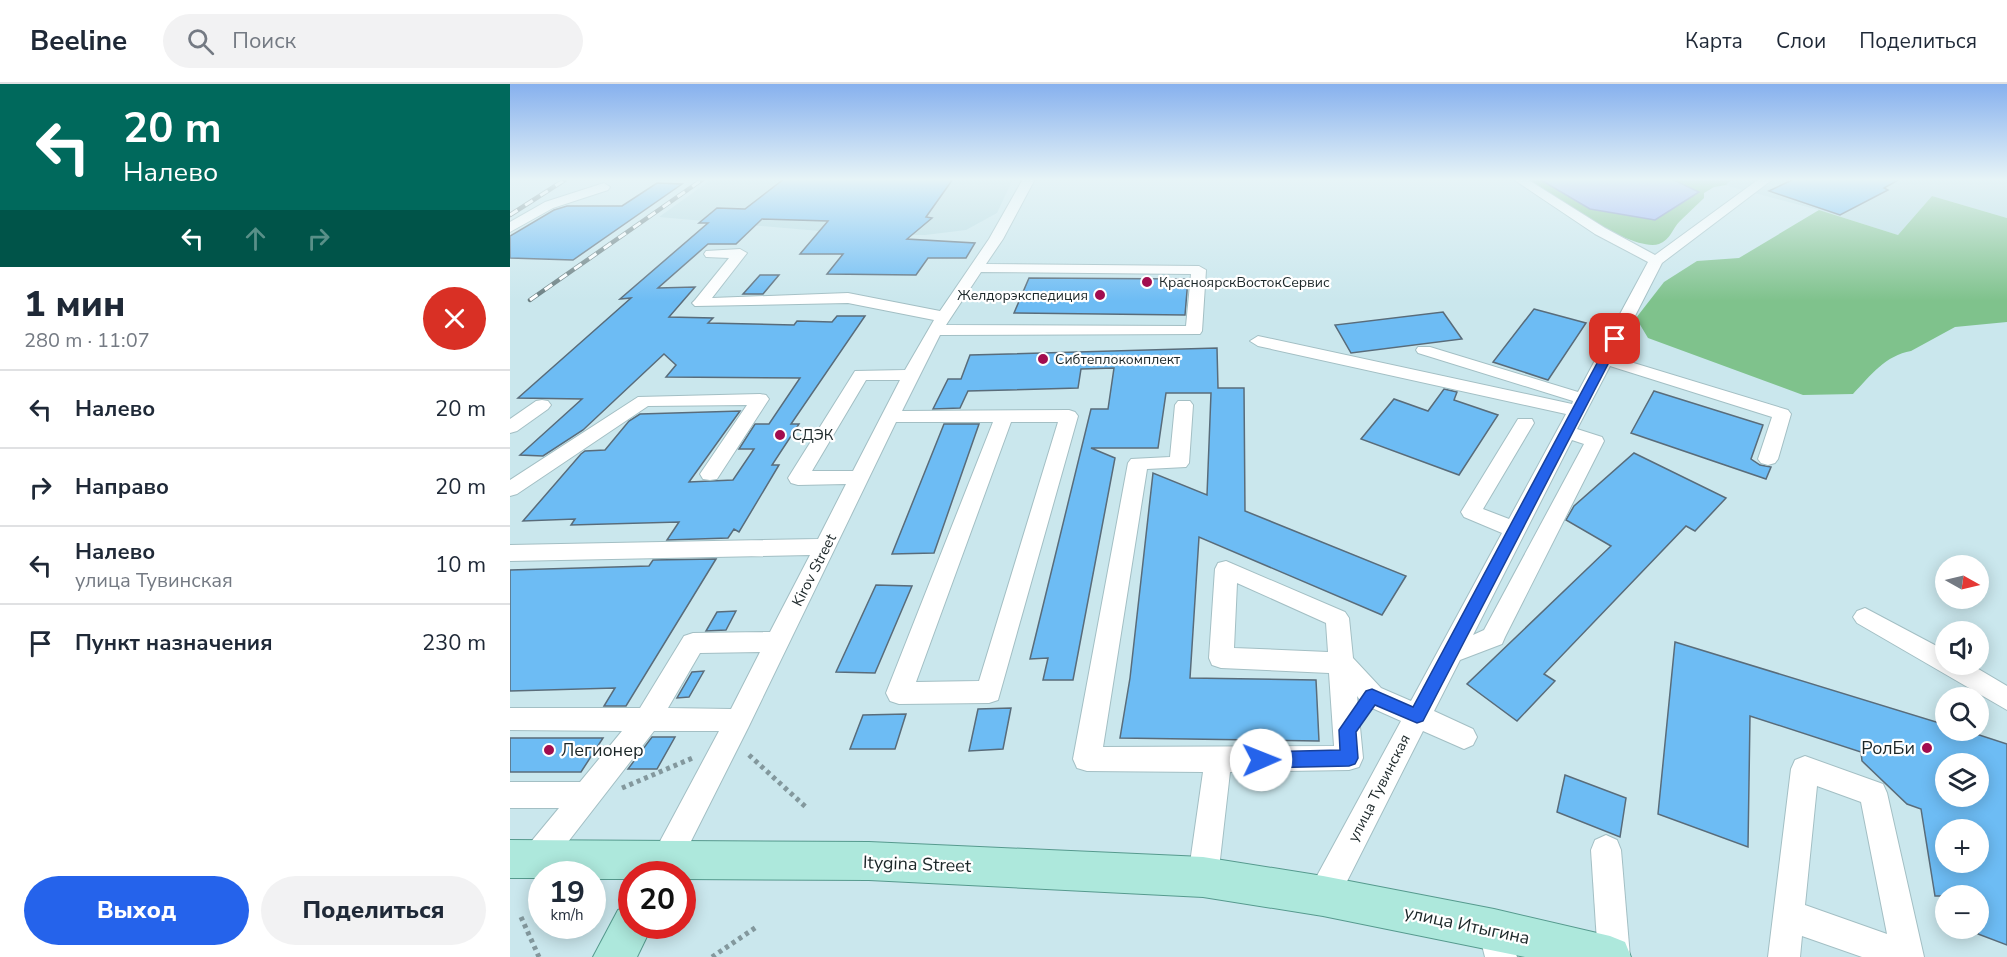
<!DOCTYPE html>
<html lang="ru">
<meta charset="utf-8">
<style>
body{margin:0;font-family:"Nunito Sans",sans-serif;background:#f2f2f3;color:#1f2937;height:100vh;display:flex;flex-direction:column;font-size:22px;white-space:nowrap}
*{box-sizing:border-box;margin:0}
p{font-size:20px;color:#747a83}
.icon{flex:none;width:33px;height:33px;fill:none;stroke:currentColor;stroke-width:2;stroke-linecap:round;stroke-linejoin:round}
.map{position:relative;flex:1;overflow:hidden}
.side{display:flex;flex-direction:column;background:#fff;width:510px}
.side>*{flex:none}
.guide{background:#00695c;color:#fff;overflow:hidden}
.needle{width:39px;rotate:98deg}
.buttons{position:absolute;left:1425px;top:471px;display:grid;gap:12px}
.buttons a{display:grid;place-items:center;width:54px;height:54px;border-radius:50%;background:#fff;box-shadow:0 3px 15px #0003;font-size:30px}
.speed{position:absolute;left:18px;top:777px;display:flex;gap:12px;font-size:30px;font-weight:700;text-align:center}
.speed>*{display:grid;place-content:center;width:78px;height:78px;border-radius:50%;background:#fff;box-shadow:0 3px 15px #0003;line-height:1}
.speed small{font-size:15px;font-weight:400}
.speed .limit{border:9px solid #d22;background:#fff;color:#111}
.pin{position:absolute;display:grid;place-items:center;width:51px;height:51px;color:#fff;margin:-26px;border-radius:12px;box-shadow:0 3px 9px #0006}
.me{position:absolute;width:66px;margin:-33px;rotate:89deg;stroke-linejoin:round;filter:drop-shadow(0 0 4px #0008)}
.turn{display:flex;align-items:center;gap:21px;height:126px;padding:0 24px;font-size:27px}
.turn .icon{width:78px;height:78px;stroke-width:2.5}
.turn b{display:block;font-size:42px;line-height:51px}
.lanes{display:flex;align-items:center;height:57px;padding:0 24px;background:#0003;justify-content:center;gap:30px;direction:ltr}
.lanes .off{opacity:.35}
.round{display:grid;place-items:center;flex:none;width:63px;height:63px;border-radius:32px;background:#f2f2f3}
.headline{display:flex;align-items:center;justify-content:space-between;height:102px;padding:0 24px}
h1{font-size:36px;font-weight:800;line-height:45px}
.cta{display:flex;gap:12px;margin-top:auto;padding:12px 24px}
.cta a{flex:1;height:69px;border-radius:36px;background:#2563eb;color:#fff;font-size:24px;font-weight:800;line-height:69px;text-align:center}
.cta a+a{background:#f2f2f3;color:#1f2937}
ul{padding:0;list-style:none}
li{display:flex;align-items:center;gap:18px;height:78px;padding:0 24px;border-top:2px solid #e0e1e3}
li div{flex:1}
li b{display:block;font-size:22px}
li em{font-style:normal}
header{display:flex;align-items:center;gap:36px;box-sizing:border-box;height:84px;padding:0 30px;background:#fff;border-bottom:2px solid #e0e1e3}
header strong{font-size:28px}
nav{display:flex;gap:33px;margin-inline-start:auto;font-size:21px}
.search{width:420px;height:54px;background:#f2f2f3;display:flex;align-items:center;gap:15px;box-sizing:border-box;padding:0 21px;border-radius:33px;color:#747a83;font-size:22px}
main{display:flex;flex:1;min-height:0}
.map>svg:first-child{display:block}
</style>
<header>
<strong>Beeline</strong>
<div class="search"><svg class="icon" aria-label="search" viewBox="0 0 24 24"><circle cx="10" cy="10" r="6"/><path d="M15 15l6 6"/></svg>Поиск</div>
<nav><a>Карта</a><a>Слои</a><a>Поделиться</a></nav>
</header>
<main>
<section class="side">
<div class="guide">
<div class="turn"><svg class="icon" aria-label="left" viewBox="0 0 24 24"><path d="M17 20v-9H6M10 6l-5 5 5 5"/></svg><div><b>20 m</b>Налево</div></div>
<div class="lanes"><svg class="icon" aria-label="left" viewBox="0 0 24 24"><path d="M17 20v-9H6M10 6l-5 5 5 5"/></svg><svg class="icon off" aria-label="ahead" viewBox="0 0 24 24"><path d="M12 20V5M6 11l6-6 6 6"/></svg><svg class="icon off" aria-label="right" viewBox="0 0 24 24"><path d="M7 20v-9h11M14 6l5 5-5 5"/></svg></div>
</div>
<div class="headline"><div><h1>1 мин</h1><p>280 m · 11:07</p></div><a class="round" style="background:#d93025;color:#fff"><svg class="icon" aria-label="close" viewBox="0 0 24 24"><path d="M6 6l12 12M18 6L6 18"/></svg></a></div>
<ul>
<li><svg class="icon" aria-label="left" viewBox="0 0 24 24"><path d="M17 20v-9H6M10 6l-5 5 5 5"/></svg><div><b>Налево</b></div><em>20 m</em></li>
<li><svg class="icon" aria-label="right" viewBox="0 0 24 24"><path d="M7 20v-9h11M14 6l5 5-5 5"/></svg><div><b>Направо</b></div><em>20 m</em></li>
<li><svg class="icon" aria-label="left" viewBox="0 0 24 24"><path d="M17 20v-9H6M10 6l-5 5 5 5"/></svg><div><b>Налево</b><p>улица Тувинская</p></div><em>10 m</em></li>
<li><svg class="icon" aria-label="arrive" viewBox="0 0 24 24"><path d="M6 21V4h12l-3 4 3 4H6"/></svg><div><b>Пункт назначения</b></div><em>230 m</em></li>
</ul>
<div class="cta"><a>Выход</a><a>Поделиться</a></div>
</section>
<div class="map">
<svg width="1497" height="873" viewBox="0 0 1497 873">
<rect width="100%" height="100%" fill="#cae7ed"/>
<!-- built -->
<g fill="#b6dbe2">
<path d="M202,95H503L487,129L456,146L415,151L344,150L149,133Z"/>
<path d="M1192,95H1497V134L1422,112L1388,151L1309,126Z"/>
</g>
<!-- green -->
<g fill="#7fc28c">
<path d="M1013,95H1029L1080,125L1168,121L1189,108L1162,95L1221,96L1216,101L1204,103L1194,109V114C1186,122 1178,129 1170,137C1162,145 1161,155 1149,160C1122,169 1039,110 1013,95Z"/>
<path d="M1422,112L1497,134V238L1445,243L1401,267C1376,271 1360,292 1343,310L1293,311L1138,254L1126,234L1154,198L1187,177L1229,174L1309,126L1388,151Z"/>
</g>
<!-- water -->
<path fill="#97acf8" stroke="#7284ba" stroke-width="1.5" d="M1029,95H1162L1189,108L1145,136L1080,125Z"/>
<!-- building -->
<g fill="#6dbcf4" stroke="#596c7a" stroke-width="1.5" fill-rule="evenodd">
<path d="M274,95H443L416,133L422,134L397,155L465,159L456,174H418L406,191L317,190L333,170H290L318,137L252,135L226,160H198L148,204L185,203L159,233L203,234L198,239L284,241L287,237L322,238L327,232H355L281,340H289L262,381H269L229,448L224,445L218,454L157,456L169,438L61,441L65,435L13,437L71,370L75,367L95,366L119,337L130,330L230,327L179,398L223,396L244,365H229L245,340H259L290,294L156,293L166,281L154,270L73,346L33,372L10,371L72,315L8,314L121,214L110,215L198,139H189L207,124L235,125Z"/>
<path d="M1284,95H1390L1374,104L1378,106L1330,131L1259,107Z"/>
<path d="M147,99L172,100L63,176L0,174V152L44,126L57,122H112Z"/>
<path d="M250,191H269L253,210H233Z"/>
<path d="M519,194L678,195L675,231L504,229Z"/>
<path d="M1024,225L1076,239L1038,296L983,278Z"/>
<path d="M933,228L952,255L841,269L825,241Z"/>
<path d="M707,264L708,304H734L735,427L896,492L872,531L689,453L680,594L806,596L809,657L610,654L620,594L643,389L697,411L701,309H656L648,364H581L605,374L563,596H533L538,574L520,575L581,325H598L604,284L571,285L568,304L458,307L450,324L423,325L438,295H451L460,271Z"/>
<path d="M934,305L947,308L944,316L988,331L949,391L851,355L884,315L918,327Z"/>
<path d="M1144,307L1253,341L1241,375L1250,381L1261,383L1256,395L1121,349Z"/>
<path d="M434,340H469L424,469L382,470Z"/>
<path d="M1124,369L1216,414L1185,447L1176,442L1034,590L1045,597L1007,637L957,600L1101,462L1056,436L1064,422Z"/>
<path d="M206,475L116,622H94L105,604L0,607V486L139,482L143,476Z"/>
<path d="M366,501L402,502L365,589L326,588Z"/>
<path d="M226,527L216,546L196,547L207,528Z"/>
<path d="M1165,558L1436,641V646H1454L1497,660V861L1468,850V812H1425L1411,725L1397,720L1352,677L1351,668L1240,632L1238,763L1148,730ZM1436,680H1468V712H1436ZM1436,746H1468V778H1436Z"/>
<path d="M194,587L179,613L167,614L182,588Z"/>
<path d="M501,624L493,665L459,667L468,625Z"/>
<path d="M396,630L385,665H340L353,631Z"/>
<path d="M142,653H165L147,685H118Z"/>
<path d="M0,654H93L71,688H0Z"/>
<path d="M1055,691L1116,714L1110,753L1047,728Z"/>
</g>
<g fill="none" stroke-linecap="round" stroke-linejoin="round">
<!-- minor casing -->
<g stroke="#a3bfc4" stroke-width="2">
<g id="minor">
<path d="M513,95H525L493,155L476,180L689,182L696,186L692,247L690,250L430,251L392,327L559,326L565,328L568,332L488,616L479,619L389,620L380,617L376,609L483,338H386L238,644L166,787L154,790L144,787L140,776L209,647H144L37,785L26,790L15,785L11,775L15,765L49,724H0V698H70L112,647L0,646V624H130L174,552L183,549L260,548L300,471L0,477V461L308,455L336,400L288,401L281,399L278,394L345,287L395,286L424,236L338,219L185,222L182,219L185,216L219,174L196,173L194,170L196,167L230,165L237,169L202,214L338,209L430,227L479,155ZM471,188L681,190L676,242L436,241ZM356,296H390L343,387H302ZM501,338H548L469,597L406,598ZM250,568L221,625L158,624L190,569Z"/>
<path d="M1003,95H1017L1095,144L1145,171L1249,95H1263L1152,179L1104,273L1278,326L1281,330L1268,375L1265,379L1258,381L1251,379L1248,375L1262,333L1100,282L1067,345L1092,353L1094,357L995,553L992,560L950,576L924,627L963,645L967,653L963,661L954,665L913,647L824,823L813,827L802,823L798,812L802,801L891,637L853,620L847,612L853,674L849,683L839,686L720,688L708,793L704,804L693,808L682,804L678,793L693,688L577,687L567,684L563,675L618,379L621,375L660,373L665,321L668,317H680L683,321L679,379L676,383L637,385L593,663L824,662L819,589L711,584L702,581L699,574L705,485L708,479L716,477L835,528L839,534L843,574L871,604L901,617L992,449L954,433L951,428L1008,335H1022L1024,339L973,425L999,435L1056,330L748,262L740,257L748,252L1062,320L1063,317L908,269L906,266L908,263H920L1068,308L1138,178L1085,150ZM1062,356L1074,360L974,546L963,551ZM727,499L816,539L818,568L724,564Z"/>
<path d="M94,99L100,103L98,106L43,124L0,148V138L35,118Z"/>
<path d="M250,310L256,311L259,315L207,395L200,396L193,395L190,390L237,321L138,322L7,410L0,412V396L128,313Z"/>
<path d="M32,316L38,317L41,321L38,325L7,347L0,349V335L26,317Z"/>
<path d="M1355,524L1436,567V580H1460L1497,602V626L1347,539L1343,533L1347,527Z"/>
<path d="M1295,672L1373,700L1377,709L1414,873H1352L1292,852L1290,873H1258L1281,685L1285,676ZM1307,702L1351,718L1377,850L1295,821Z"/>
<path d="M1096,751L1107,756L1111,766L1120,873H1088L1081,766L1085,756Z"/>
<path d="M984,829L995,834L1007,873H975L968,845L973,834Z"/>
</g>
</g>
<!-- major casing -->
<g stroke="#569a8e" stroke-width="2">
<g id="major">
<path d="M0,756L359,758L693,773L813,792L984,825L1100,852L1115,858L1121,873H1015L813,832L693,813L359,796L172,795V790H122V795H82V790H32V794H0Z"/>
<path d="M122,820V842H142L127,873H83L108,826Z"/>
</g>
</g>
<!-- path -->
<g stroke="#83989d" stroke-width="5" stroke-dasharray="4 4" stroke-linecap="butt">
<path d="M239,671L298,725"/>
<path d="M112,704L185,673"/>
<path d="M11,833L29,873"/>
<path d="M202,873L248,842"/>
</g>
<!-- minor -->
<use href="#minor" fill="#fff" fill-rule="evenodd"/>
<!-- major -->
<use href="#major" fill="#ade8dc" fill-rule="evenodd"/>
<!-- rail casing -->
<g stroke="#6a7e81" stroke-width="4.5">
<g id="rail">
<path d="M0,131L56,95"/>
<path d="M20,216L193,95"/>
</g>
</g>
<!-- rail -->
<use href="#rail" stroke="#fff" stroke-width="3" stroke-dasharray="9" stroke-linecap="butt"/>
</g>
<!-- sky -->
<linearGradient id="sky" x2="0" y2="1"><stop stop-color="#87b1ee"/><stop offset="0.44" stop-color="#e7f4f7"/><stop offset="1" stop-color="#e7f4f7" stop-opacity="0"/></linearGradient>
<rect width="1497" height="217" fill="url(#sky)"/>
<!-- route -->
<path fill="#2563eb" stroke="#184099" stroke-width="1.5" d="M1105,252L1111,255L913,637L907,639L865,621L846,648L848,674L845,680L839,682L751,684L745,681L742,676L745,670L751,668L830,666L829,646L856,607L862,605L903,623L1100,255Z"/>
<!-- markers -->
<g fill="#a20d4f" stroke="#fff" stroke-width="2">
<circle cx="637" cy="198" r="6"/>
<circle cx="590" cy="211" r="6"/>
<circle cx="533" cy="275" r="6"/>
<circle cx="270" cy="351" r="6"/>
<circle cx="1417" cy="664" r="6"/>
<circle cx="39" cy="666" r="6"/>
</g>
<g text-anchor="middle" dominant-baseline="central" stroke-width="4.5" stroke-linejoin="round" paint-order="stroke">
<!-- far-poi labels -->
<g font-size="14" fill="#1c2729" stroke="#fff" text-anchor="start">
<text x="649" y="198">КрасноярскВостокСервис</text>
<text x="578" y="211" text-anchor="end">Желдорэкспедиция</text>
<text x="545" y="275">Сибтеплокомплект</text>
</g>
<!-- poi labels -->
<g font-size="15" fill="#1c2729" stroke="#fff" text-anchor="start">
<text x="282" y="351">СДЭК</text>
</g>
<!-- street labels -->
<g font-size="15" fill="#1c2729" stroke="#fff">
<text transform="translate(304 486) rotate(-63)">Kirov Street</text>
<text transform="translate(869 704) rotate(-63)">улица Тувинская</text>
</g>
<!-- near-poi labels -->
<g font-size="18" fill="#1c2729" stroke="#fff" text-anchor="end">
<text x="1405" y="664">РолБи</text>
<text x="51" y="666" text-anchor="start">Легионер</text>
</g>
<!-- near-street labels -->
<g font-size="18" fill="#1c2729" stroke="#fff">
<text transform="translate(407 780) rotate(2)">Itygina Street</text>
<text transform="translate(957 841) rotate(12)">улица Итыгина</text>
</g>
</g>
</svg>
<div class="buttons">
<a><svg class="needle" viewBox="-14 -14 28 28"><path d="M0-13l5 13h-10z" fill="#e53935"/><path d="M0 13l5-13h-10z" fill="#747a83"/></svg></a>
<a><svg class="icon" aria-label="sound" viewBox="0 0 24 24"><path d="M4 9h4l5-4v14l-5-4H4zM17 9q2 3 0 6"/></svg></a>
<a><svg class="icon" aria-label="search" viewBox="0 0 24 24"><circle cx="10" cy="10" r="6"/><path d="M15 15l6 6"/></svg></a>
<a><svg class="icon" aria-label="layers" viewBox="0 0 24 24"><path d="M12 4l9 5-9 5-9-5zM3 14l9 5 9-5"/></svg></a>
<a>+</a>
<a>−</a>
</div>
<div class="speed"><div>19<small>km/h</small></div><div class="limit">20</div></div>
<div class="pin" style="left:1105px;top:255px;background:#d93025"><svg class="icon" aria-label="arrive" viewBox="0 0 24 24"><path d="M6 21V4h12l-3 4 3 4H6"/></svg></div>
<svg class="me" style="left:751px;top:676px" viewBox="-20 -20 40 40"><circle r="19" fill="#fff"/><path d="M0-13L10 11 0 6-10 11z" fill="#2563eb"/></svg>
</div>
</main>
